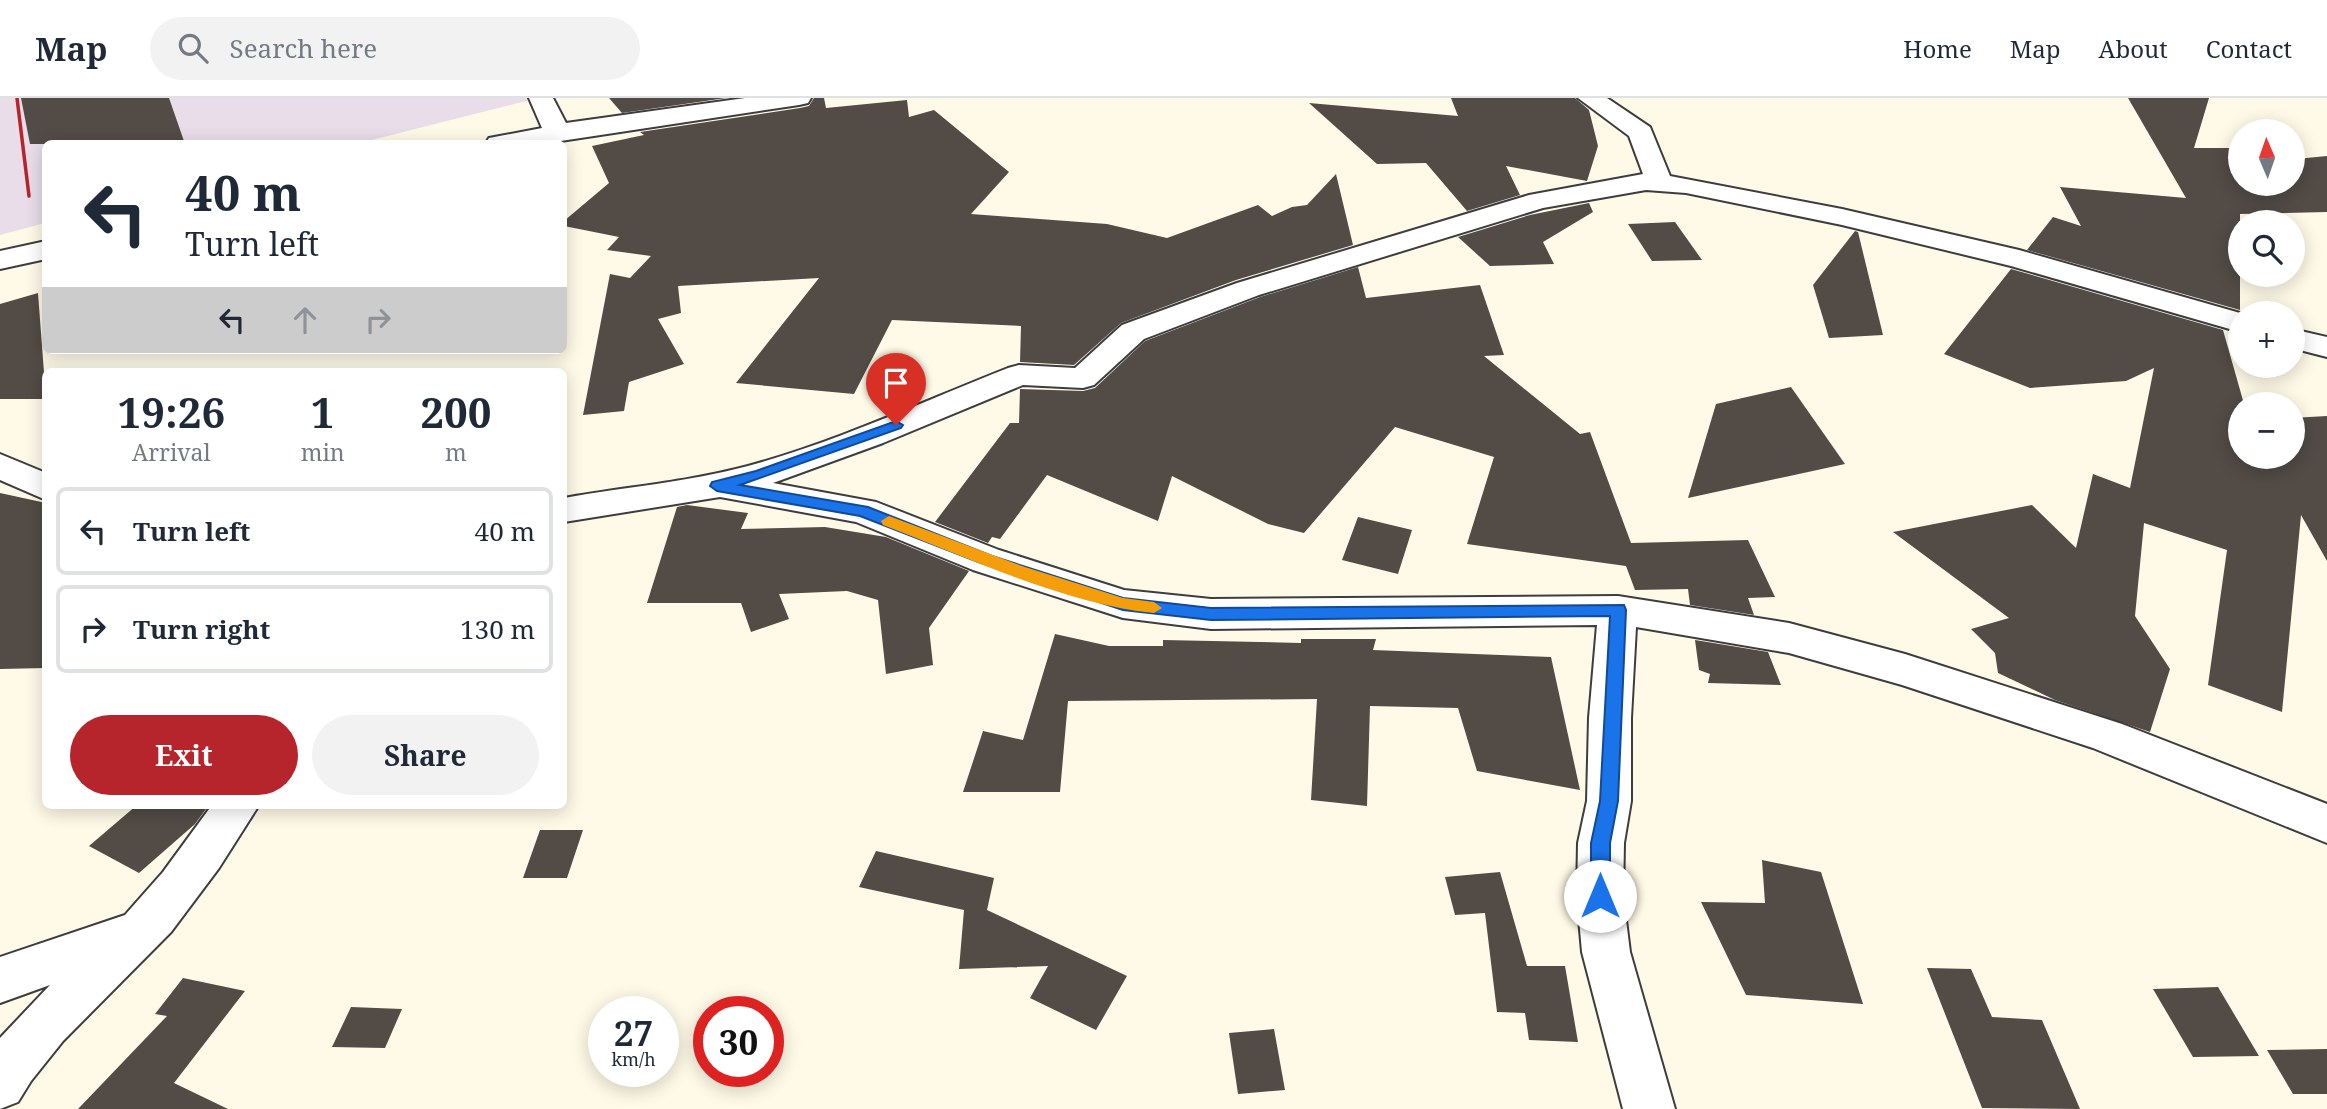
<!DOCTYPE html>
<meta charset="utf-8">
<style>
body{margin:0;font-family:"Noto Serif",serif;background:#f2f2f3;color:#1f2937;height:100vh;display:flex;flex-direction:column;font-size:26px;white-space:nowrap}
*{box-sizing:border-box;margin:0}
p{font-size:23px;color:#747a83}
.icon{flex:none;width:38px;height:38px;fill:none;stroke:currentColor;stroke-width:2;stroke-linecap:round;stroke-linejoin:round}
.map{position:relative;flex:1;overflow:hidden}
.drawer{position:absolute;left:42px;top:270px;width:525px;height:441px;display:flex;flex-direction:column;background:#fff;border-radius:10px;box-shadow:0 4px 18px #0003}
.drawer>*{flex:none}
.top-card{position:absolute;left:42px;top:42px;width:525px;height:214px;border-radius:10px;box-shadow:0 4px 18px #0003;background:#fff;color:#1f2937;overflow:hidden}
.needle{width:46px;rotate:358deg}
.controls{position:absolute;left:2228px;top:21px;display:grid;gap:14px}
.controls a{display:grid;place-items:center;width:77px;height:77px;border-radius:50%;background:#fff;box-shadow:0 4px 18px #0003;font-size:35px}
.speed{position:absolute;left:588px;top:898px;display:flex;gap:14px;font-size:35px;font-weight:700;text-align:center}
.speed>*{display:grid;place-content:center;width:91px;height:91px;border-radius:50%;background:#fff;box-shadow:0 4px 18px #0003;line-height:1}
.speed small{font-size:18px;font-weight:400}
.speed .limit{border:10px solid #d22;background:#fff;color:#111}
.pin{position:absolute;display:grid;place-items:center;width:60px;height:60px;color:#fff;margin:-72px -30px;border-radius:50% 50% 50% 0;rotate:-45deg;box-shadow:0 0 7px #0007}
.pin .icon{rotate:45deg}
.me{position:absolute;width:77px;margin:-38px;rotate:0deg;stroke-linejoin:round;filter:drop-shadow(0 0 5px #0008)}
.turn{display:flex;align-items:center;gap:24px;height:147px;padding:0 28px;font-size:32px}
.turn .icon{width:91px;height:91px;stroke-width:2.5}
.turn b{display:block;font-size:49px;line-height:60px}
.lanes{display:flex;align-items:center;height:66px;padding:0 28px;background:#0003;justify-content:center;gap:35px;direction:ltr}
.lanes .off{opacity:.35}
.eta{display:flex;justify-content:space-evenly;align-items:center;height:119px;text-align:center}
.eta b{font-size:42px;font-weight:700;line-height:49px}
.button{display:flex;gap:14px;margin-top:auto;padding:14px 28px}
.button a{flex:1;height:80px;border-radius:42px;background:#b7252c;color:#fff;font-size:28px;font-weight:700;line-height:80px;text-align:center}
.button a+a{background:#f2f2f3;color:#1f2937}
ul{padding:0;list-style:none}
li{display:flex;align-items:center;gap:21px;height:88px;margin:0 14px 10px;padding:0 14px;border:4px solid #e0e1e3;border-radius:10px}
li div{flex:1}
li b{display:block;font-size:26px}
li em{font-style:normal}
header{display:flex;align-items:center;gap:42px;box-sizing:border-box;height:98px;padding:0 35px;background:#fff;border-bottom:2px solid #e0e1e3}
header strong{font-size:33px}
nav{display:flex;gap:38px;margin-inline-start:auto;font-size:24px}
.search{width:490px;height:63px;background:#f2f2f3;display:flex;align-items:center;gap:18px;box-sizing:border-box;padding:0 24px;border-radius:38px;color:#747a83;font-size:26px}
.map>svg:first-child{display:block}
</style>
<header>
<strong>Map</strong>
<div class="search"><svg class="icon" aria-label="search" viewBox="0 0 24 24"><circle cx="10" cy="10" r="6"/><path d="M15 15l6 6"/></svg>Search here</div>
<nav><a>Home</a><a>Map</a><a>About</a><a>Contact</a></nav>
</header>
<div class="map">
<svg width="2327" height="1011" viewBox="0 0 2327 1011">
<rect width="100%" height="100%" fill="#fffae7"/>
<!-- industrial -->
<path fill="#e8dde9" d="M0,0H538L360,45L46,46L45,125L0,137Z"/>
<!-- building -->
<g fill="#524b46">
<path d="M21,0H169L185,46H30Z"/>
<path d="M609,0H726L622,15Z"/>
<path d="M814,0H824L826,10L907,2L909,19L934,12L1009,74L971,116L1107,126L1167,140L1258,107L1272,118L1292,109L1307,107L1336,76L1353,147L1236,182L1121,225L1074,267L1020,264L1021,228L892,222L854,296L736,285L819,180L678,188L681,215L658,221L684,266L629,284L624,313L583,317L610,176L630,180L651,158L607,152L619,139L564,128V123L609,85L592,48L644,37L640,34L800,10L809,8Z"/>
<path d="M1451,0H1575L1589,12L1598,48L1587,83L1506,68L1520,97L1467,113L1426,65L1377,66L1309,5L1458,18Z"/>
<path d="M2128,0H2209L2194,50H2240V86H2292V58L2296,61L2327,58V114L2240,116V212L2027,152L2053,119L2081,128L2060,89L2186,100Z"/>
<path d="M1589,105L1593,114L1543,144L1554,166L1490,168L1458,139L1530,117Z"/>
<path d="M1675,124L1702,162L1652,163L1628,126Z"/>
<path d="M1855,133L1858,134L1883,237L1829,240L1813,187Z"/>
<path d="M1358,169L1366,200L1480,187L1504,257L1484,258L1580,336L1590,334L1631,445L1748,442L1775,499L1748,500L1754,517L1690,507L1688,491L1635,492L1626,468L1467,446L1494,359L1395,329L1304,435L1268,426L1172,378L1158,423L1047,377L1000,441L992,439L988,445L935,424L1010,325H1019L1020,291L1083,293L1095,290L1145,243L1260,199Z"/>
<path d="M2011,171L2223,232L2244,306H2240V359H2292V320L2327,318V463L2301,417L2282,614L2208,587L2227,452L2144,425L2135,518L2170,571L2150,634L2055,602L1998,575L1995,555L1971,531L2009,520L1893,434L2032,407L2076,450L2093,376L2130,390L2154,270L2126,283L2030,290L1944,256Z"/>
<path d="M38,195L46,301H0V206Z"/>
<path d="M1791,289L1845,366L1688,400L1716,306Z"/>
<path d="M0,395L46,405V570L0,571Z"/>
<path d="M687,407L748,415L741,431L825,429L886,439L969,473L929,530L933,567L886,576L878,502L847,493L779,496L789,521L751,534L741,505H647L677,409Z"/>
<path d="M1358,419L1412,432L1398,476L1342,462Z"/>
<path d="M1055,536L1109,548H1163V542L1301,545V541H1376L1373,552L1551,559L1580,692L1477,673L1458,610L1370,608L1367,708L1311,702L1317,601L1068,603L1060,694H963L983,633L1023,642Z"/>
<path d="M1695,542L1768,554L1781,587L1708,585L1710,576L1699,572Z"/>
<path d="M137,707H209L195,726L139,775L89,748Z"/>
<path d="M540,732H583L567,780H523Z"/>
<path d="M876,753L994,780L987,812L1127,878L1096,932L1030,900L1048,868L959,871L964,812L859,789Z"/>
<path d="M1762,762L1821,774L1863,906L1746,897L1701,804L1765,805Z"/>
<path d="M1500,774L1527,868H1565L1578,944L1529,942L1525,915L1497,914L1485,815L1455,817L1445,779Z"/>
<path d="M1927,870L1971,871L1992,919L2042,922L2080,1011L1982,1010Z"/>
<path d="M183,880L245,893L174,985L228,1011H78L167,918L155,916Z"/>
<path d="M2218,889L2259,958L2193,959L2153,891Z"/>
<path d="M351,909L402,911L385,950L332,949Z"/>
<path d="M1274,931L1285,992L1238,996L1229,935Z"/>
<path d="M2327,951V996H2293L2267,952Z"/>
</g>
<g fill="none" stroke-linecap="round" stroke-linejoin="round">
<!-- minor casing -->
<g stroke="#3d3d3d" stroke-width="4">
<g id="minor">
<path d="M529,0H553L566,25L745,0H811L808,5L799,7L541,46H485L489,40L542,30Z"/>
<path d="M1578,0H1607L1650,29L1670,78L1842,111L2019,152L2240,215V234L2011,168L1842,127L1686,95L1646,92L1543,110L1259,197L1144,241L1094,287L1083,290L1023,287L883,345L773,385L876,404L999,452L1124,492L1211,501L1618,498L1789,525L1905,556L2122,626L2327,706V745L2093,650L1902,587L1789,555L1636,529L1631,620V703L1624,745L1623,798L1630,854L1675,1011H1623L1582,854L1577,798L1578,745L1587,703L1589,620L1597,527L1211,531L1123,520L973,472L856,424L720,399L564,424V400C625,389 688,384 748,368C836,344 922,304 1008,270L1019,267L1075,270L1122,227L1237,185L1529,97L1643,76L1629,38Z"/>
<path d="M46,143V161L0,171V153Z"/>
<path d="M2292,231L2327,239V259L2292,250Z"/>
<path d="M0,356L46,375V402L0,382Z"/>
<path d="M212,707H259L219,770L171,834L63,943L31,983L18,1004L0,1011V940L50,887L0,905V859L125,817L163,774Z"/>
</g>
</g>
<!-- minor -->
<use href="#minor" fill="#fff" fill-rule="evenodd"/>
<!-- rail -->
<path stroke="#b7252c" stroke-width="3.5" d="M17,0L29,98"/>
</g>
<!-- route -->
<path fill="#1a73e8" stroke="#114b97" stroke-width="2" d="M896,323L903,327L901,330L740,387L868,409L992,458L1123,500L1211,510L1624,507L1626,512L1618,703L1610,745V798L1607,804L1600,807L1594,804L1591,798V745L1600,703L1610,518L1211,522L1123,512L981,465L860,418L717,393L710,388L712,384L756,373Z"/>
<!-- slow -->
<path fill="#f59e0b" d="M889,418L1025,469L1123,500L1154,504L1162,510L1154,515C1065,506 967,459 883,427L881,423Z"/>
</svg>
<div class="controls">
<a><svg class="needle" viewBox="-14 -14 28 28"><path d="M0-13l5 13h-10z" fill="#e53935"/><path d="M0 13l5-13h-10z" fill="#747a83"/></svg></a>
<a><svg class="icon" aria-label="search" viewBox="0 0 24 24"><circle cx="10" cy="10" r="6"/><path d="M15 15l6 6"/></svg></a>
<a>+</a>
<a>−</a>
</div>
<div class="speed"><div>27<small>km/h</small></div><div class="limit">30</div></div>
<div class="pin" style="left:896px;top:327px;background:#d93025"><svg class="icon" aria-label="arrive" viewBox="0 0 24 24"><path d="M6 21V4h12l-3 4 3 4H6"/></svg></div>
<svg class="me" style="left:1600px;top:798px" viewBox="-20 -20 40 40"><circle r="19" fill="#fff"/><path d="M0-13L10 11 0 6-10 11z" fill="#1a73e8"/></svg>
<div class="top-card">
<div class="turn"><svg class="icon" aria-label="left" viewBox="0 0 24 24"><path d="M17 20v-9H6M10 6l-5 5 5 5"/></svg><div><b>40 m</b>Turn left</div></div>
<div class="lanes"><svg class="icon" aria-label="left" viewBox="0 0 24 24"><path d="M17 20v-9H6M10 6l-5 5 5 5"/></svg><svg class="icon off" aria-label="ahead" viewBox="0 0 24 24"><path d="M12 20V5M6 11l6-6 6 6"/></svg><svg class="icon off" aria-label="right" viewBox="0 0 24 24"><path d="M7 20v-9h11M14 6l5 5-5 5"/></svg></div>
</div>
<section class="drawer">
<div class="eta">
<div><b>19:26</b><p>Arrival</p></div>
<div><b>1</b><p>min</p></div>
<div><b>200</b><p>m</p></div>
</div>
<ul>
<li><svg class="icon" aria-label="left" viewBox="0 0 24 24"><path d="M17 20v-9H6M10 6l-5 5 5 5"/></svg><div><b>Turn left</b></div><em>40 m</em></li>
<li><svg class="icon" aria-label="right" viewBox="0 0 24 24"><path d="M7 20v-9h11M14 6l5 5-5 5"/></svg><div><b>Turn right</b></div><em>130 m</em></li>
</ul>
<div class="button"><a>Exit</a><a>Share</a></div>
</section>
</div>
